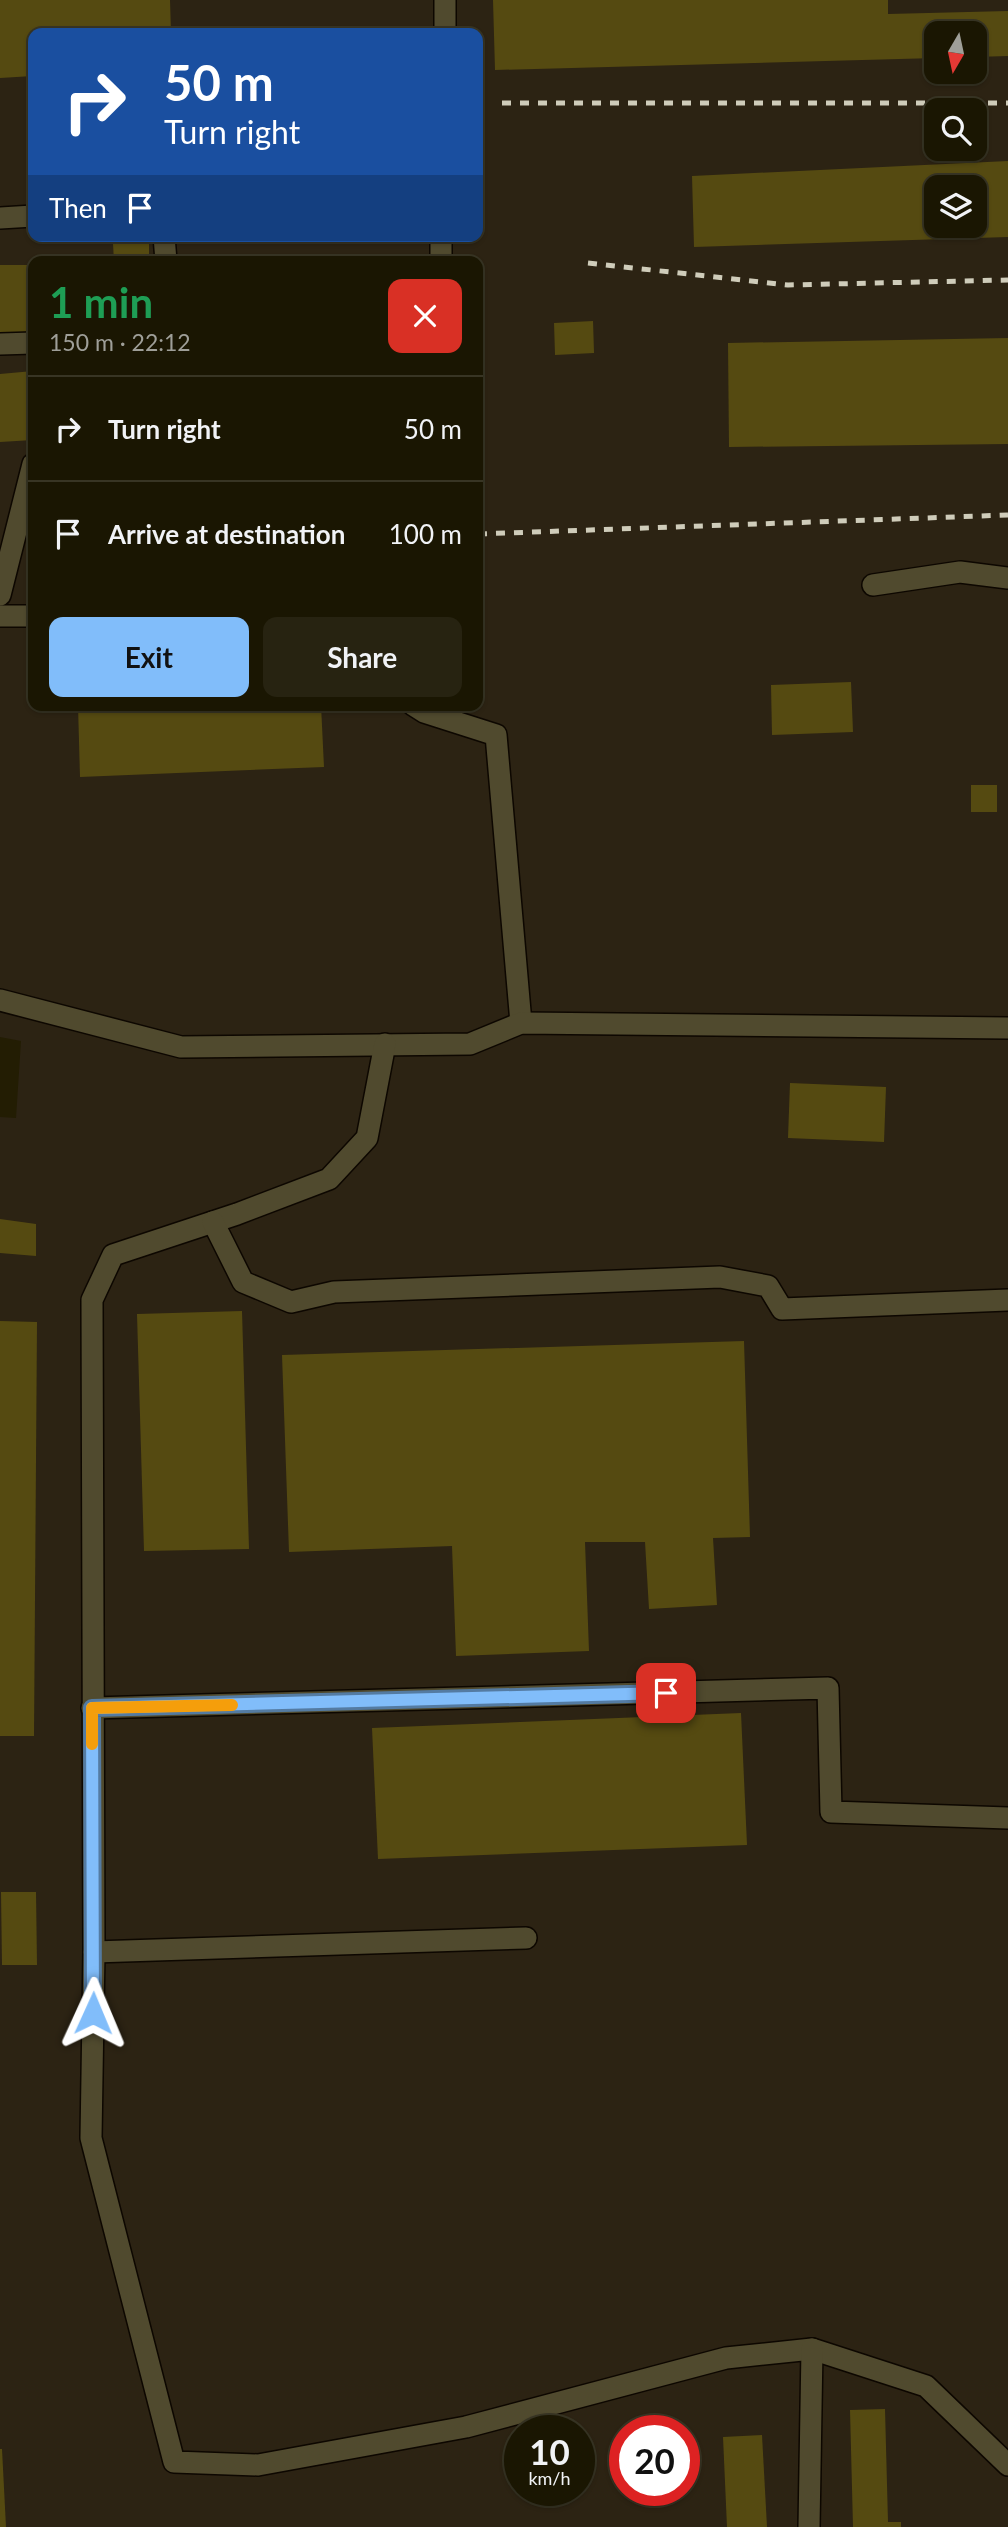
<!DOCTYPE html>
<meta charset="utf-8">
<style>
body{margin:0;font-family:Lato,sans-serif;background:#272311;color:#f1f3f6;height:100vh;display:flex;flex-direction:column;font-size:26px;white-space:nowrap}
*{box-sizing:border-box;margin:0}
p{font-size:23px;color:#9f9f99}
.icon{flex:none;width:38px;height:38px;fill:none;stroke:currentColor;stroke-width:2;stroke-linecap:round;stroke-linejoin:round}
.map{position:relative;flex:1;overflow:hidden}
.details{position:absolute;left:28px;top:256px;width:455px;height:455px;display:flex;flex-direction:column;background:#1a1602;border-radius:14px;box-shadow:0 2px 5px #0004,0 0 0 2px #383524}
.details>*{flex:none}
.banner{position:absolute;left:28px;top:28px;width:455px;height:214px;border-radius:14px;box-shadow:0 2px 5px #0004,0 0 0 2px #383524;background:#1a4fa0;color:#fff;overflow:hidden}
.needle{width:46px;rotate:189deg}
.controls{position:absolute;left:924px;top:21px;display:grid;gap:14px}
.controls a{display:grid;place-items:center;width:63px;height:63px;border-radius:14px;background:#1a1602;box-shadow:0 2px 5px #0004,0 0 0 2px #383524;font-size:35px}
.speed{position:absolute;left:504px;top:2415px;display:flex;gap:14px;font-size:35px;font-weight:700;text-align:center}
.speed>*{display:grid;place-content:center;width:91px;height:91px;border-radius:50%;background:#1a1602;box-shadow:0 2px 5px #0004,0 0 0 2px #383524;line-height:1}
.speed small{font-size:18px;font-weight:400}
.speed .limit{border:10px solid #d22;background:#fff;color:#111}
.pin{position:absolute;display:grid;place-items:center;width:60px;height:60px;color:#fff;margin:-30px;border-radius:14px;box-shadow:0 4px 10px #0006}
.me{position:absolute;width:77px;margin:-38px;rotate:1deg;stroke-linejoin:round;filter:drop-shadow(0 0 5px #0008)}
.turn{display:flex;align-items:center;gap:24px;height:147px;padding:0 21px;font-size:32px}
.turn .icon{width:91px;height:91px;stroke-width:2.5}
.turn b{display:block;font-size:49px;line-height:60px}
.then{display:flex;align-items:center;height:66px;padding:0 21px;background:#0003;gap:14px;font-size:26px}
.round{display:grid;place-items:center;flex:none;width:74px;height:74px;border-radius:14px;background:#272311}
.overview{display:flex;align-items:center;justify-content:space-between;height:119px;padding:0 21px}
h1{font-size:42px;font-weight:700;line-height:52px;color:#1e9e55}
.action{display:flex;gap:14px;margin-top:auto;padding:14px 21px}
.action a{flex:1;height:80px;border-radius:14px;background:#81bdfa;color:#111;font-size:28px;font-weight:700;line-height:80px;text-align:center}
.action a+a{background:#272311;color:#f1f3f6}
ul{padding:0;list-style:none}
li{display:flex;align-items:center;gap:21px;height:105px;padding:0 21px;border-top:2px solid #383524}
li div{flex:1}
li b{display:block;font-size:26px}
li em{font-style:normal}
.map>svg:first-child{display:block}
</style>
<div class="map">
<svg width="1008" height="2527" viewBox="0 0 1008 2527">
<rect width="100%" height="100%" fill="#231d03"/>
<!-- industrial -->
<path fill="#2c2313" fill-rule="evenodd" d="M0,0H1008V2527H0V1117L16,1118L21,1041L0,1037ZM33,33H478V236H33ZM936,33H975V72H936ZM936,110H975V149H936ZM936,187H975V226H936ZM33,261H478V705H33ZM520,2431H579V2490H520ZM625,2431H684V2490H625Z"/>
<!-- building -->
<g fill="#554a11" fill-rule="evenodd">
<path d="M0,0H170L171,33H33V76L0,78Z"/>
<path d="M493,0H888V14L1008,11V56L975,57V33H936V58L495,70Z"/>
<path d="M1008,161V237L694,247L692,176ZM936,187H975V226H936Z"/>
<path d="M149,243V261H114L113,244Z"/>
<path d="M0,265H33V332L0,333Z"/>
<path d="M593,321L594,353L555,355L554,323Z"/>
<path d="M1008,338V444L729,447L728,343Z"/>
<path d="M33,371V440L0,442V374Z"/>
<path d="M851,682L853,732L772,735L771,685Z"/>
<path d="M78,705H321L324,767L80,777Z"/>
<rect x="971" y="785" width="26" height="27"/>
<path d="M790,1083L886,1087L884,1142L788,1138Z"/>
<path d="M0,1219L36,1224V1256L0,1253Z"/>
<path d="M242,1311L249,1549L144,1551L137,1314Z"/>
<path d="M0,1321L37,1322L34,1736H0Z"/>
<path d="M744,1341L750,1537L713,1538L717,1605L649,1609L645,1542H585L589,1651L456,1656L452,1546L289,1552L282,1355Z"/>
<path d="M741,1713L747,1845L378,1859L372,1728Z"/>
<path d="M1,1892H36L37,1965H2Z"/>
<path d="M885,2409L888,2522H901V2527H853L850,2410Z"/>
<path d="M762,2435L767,2527H727L723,2437Z"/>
<path d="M0,2449H2L6,2527H0Z"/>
</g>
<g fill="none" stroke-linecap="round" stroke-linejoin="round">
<!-- minor casing -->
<g stroke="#0d0700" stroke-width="24">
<g id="minor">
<path d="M445,33V0"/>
<path d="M0,218L33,216"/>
<path d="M164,236L166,261"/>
<path d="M441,261V236"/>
<path d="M0,344L33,343"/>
<path d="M873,585L960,572L1008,578"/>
<path d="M0,595L33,464"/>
<path d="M0,616H33"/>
<path d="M413,705L424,712L496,735L521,1023"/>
<path d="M0,1000L181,1047L470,1044L521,1023L1008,1028"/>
<path d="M385,1044L367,1138L329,1179L237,1214L113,1255L92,1300L94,1952L91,2138L174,2462L258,2465L466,2427L726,2358L812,2349L926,2386L1008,2465"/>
<path d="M213,1222L243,1282L291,1302L334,1292L720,1277L768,1286L782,1309L1008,1300"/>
<path d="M92,1708L828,1688L831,1812L1008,1818"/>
<path d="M94,1952L526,1938"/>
<path d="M809,2527L812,2349"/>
</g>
</g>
<!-- minor -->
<use href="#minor" stroke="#504a2e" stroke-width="21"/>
<!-- rail -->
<g stroke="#cfccba" stroke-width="5" stroke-dasharray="9 9" stroke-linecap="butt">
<path d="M502,103H1008"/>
<path d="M588,263L788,285L1008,280"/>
<path d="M478,534L1008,515"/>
</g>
</g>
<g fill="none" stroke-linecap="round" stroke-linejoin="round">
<!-- route casing -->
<g stroke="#547ba2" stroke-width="18">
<path id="route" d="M93,2013L92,1708L666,1693"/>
</g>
<!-- route -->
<use href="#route" stroke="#81bdfa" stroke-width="12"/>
<!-- slow -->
<path stroke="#f59e0b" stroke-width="12" d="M92,1744V1708L232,1705"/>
</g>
</svg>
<div class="controls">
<a><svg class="needle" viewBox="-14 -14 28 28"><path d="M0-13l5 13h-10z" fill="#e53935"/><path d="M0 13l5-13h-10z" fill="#9f9f99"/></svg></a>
<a><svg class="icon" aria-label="search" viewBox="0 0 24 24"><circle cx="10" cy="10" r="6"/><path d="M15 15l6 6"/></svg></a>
<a><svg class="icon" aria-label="layers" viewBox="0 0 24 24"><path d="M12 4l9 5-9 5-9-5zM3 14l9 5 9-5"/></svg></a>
</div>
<div class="speed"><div>10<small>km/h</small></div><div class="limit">20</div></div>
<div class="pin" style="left:666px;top:1693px;background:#d93025"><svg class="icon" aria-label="arrive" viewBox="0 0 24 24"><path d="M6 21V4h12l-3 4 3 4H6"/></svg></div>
<svg class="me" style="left:93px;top:2013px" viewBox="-20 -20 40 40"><path d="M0-17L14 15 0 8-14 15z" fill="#81bdfa" stroke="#fff" stroke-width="4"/></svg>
<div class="banner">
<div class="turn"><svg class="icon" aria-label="right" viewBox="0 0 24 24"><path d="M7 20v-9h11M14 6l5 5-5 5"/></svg><div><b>50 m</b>Turn right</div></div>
<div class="then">Then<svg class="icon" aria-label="arrive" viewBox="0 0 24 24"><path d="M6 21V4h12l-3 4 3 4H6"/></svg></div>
</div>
<section class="details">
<div class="overview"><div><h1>1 min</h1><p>150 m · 22:12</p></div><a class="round" style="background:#d93025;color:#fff"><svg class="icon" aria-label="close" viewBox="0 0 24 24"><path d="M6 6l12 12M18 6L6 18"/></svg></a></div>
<ul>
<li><svg class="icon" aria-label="right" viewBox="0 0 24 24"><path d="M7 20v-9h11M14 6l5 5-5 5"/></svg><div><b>Turn right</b></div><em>50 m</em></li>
<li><svg class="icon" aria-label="arrive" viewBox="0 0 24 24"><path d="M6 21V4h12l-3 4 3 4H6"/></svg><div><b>Arrive at destination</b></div><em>100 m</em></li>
</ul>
<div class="action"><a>Exit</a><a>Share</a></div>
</section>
</div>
